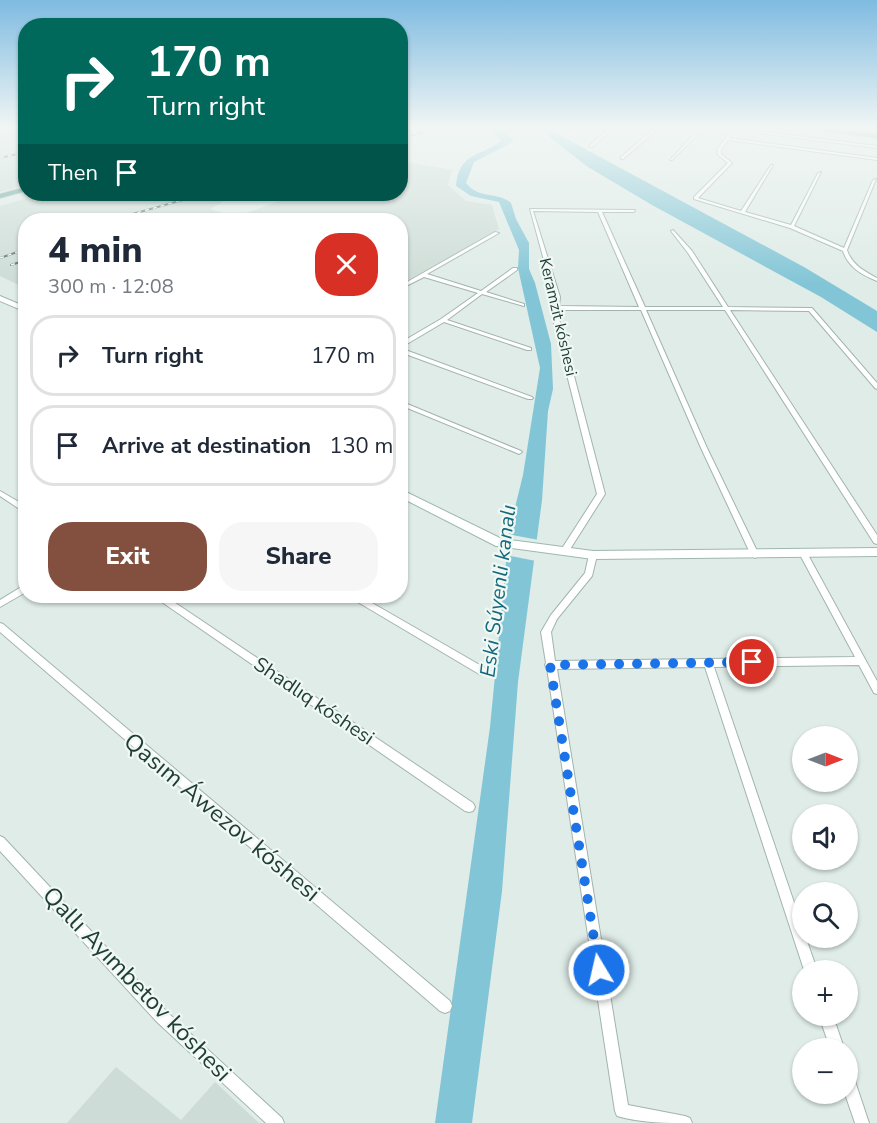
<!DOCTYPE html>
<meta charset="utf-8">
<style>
body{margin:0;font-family:"Nunito Sans",sans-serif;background:#f6f6f7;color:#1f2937;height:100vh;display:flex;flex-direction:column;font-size:22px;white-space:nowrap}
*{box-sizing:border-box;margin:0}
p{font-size:20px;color:#747a83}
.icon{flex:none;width:33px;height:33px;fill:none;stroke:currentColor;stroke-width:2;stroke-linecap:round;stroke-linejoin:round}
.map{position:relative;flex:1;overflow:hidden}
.drawer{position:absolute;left:18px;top:213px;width:390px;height:390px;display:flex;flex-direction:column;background:#fff;border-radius:24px;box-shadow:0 2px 4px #0004}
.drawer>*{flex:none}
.hud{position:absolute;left:18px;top:18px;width:390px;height:183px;border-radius:24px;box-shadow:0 2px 4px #0004;background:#00695c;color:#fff;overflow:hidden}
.needle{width:39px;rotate:90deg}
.fabs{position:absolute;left:792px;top:726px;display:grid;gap:12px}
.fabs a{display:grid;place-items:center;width:66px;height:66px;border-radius:50%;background:#fff;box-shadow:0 2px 4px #0004;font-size:30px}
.pin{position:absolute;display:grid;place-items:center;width:51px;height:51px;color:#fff;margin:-26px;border:3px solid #fff;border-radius:50%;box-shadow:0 2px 6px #0007}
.me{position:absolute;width:66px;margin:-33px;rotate:351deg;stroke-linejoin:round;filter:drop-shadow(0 0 4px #0008)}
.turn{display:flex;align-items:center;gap:21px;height:126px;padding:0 30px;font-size:27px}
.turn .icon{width:78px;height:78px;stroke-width:2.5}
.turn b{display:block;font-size:42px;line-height:51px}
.then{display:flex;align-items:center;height:57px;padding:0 30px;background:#0003;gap:12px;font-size:22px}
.round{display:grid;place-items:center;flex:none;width:63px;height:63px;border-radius:24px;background:#f6f6f7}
.head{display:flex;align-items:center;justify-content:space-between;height:102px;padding:0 30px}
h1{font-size:36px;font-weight:800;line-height:45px}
.cta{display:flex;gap:12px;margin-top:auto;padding:12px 30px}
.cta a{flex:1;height:69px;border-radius:24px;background:#835040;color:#fff;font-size:24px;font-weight:800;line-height:69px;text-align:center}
.cta a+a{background:#f6f6f7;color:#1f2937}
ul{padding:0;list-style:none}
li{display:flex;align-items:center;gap:18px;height:81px;margin:0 12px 9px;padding:0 18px;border:3px solid #e0e1e3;border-radius:24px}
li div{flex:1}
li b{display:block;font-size:22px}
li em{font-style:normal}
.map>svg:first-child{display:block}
</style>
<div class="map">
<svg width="877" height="1123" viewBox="0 0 877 1123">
<rect width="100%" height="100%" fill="#dfece7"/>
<!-- built -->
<g fill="#cddcd6">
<path d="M0,128H25L26,185L0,192Z"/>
<path d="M401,161L452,170L448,185L466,201L492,205L499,229L401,284L400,220H26L25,288L0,276V206L41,194H237L210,209L236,217L298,194H400Z"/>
<path d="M116,1067L181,1120L215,1082L259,1123H67Z"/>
</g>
<!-- water -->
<g fill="#82c5d6">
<path d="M489,128C499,128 510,131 513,142L474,162L466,183C480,200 497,191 511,203L516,219L529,243V269L535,283L551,344L553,389L548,411L542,500L518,682L502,891L472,1123H435L490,727L509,532L523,475L540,368L518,268L519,250L499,202L471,196L456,186C459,152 480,157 501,141Z"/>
<path d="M538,128H553L563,137L804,267L877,311V332L821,297L652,205L588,167Z"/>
</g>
<!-- pier -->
<path fill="#dfece7" d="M506,534L539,540L536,561L505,555Z"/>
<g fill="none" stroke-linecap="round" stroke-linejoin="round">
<!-- street casing -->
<g stroke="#a2b4ae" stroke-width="2">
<g id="street">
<path d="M610,128H614L592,147H590V145Z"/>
<path d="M655,128H659L623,159H621V157Z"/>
<path d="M700,128H704L672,160H670Z"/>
<path d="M733,128L877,146V148L735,130L729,138L877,158V160L728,140L721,150V154L732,163L698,198L741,211L771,165H773L745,212L791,225L818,173L821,172L794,226L844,248L873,180L876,179L847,250C852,265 864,271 877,278V281C862,275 848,267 843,251L790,228L694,199V197L728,163L718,155L717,150Z"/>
<path d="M530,209L635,210L634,212H602L645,307H723L688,253L671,231L673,230L692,251L728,307L812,308L877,383V389L875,388L809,311L730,310L877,535V544L874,543L725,310H646L707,448L759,555L755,558L751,555L701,448L641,310H558V315L605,494L567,554H561L560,552L561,550L597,494L552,315L554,297ZM533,211L598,212L639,307L559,306L560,297Z"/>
<path d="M495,232L499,233L427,274L481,291L513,268H517V270L486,292L524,304V306L482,294L447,320L531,348V350H527L444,322L400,348V343L441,319L478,293L424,277L400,289V286Z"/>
<path d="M400,348L532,397L533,398L532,399H528L400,352Z"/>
<path d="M23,401L26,402V406L20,403Z"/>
<path d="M400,401L521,451L522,452L519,454L517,453L400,405Z"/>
<path d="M0,491L26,506V518L22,516L21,510L0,496Z"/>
<path d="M803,550L807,553L877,681V694L874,693L859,665L714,667L802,926V938H806L817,970H804L705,667L557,669L628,1105L685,1116L690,1118L692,1123C668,1123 640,1123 617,1116L615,1111L547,668L545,665L546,663L541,632L551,615L585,573L589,555L593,552L597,555L592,576L557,619L551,632L555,661L855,657L799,553Z"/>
<path d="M26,584V592L0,607V600Z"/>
<path d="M155,596H165L473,803L475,807L473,811L469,812L465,811L156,598Z"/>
<path d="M350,596H360L485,668L487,671L485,674L482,675L479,674L351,598Z"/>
<path d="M0,623L3,624L450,1001L452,1006L450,1011L445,1013L440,1011L0,632Z"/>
<path d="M0,836L4,838L167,1012L282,1118L284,1123H266L157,1022L0,851Z"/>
<path d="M819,1016H833L844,1048H830Z"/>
<path d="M848,1073L853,1075L869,1123H855L845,1094H848Z"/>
</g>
</g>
<!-- secondary casing -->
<g stroke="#9db8b0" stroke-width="2">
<g id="secondary">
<path d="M0,296L26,307V312L0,301Z"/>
<path d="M400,489L502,539L593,551L877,548V556L593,559L496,546L400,497Z"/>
</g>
</g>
<!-- primary casing -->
<g stroke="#c0c9c7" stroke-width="2">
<g id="primary">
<path d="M812,128L877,134V138L815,130Z"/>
<path d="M26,187V191L0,198V194Z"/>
</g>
</g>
<!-- street -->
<use href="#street" fill="#fff" fill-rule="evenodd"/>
<!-- secondary -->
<use href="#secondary" fill="#fff" fill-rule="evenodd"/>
<!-- primary -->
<use href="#primary" fill="#60a596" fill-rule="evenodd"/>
<!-- rail casing -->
<g stroke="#597972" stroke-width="2">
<g id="rail">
<path d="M400,140L434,128"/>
<path d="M0,158L26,152"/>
<path d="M122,217L204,194"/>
<path d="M0,258L26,249"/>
<path d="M11,265L26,260"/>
</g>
</g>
<!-- rail -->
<use href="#rail" stroke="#f0f8f4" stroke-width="1.5" stroke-dasharray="4" stroke-linecap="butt"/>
</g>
<!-- sky -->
<linearGradient id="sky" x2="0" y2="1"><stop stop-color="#7fbbe1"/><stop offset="0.45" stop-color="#f1f6f4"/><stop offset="1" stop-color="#f1f6f4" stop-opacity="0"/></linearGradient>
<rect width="877" height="285" fill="url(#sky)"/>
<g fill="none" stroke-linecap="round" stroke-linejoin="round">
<!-- route -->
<path stroke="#1a73e8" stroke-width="10" stroke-dasharray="0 18" d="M599,970L550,665L752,662"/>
</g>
<g text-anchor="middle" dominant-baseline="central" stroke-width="4.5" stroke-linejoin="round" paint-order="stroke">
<!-- far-street labels -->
<g font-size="16" fill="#1f3d36" stroke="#f0f8f4">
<text transform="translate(558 317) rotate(77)">Keramzit kóshesi</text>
</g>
<!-- street labels -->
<g font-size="20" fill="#1f3d36" stroke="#f0f8f4">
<text transform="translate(314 701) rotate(34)">Shadlıq kóshesi</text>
</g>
<!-- water labels -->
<g font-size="21" font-style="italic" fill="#14677d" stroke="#f0f8f4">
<text transform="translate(498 591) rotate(-83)">Eski Súyenli kanalı</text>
</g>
<!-- near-street labels -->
<g font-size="24" fill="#1f3d36" stroke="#f0f8f4">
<text transform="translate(222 817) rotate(40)">Qasım Áwezov kóshesi</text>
<text transform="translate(137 984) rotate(46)">Qallı Ayımbetov kóshesi</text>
</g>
</g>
</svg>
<div class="fabs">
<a><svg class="needle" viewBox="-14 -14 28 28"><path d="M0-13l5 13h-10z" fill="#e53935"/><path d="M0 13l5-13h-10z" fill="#747a83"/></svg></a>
<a><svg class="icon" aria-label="sound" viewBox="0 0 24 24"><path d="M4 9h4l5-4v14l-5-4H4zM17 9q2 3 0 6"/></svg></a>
<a><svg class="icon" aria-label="search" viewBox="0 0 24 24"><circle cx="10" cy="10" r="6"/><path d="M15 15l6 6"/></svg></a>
<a>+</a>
<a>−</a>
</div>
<div class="pin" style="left:752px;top:662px;background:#d93025"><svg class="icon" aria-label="arrive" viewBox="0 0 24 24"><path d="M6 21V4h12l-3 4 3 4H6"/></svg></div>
<svg class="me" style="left:599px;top:970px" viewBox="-20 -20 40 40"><circle r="17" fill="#1a73e8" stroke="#fff" stroke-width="3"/><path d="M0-11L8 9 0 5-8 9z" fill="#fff"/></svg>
<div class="hud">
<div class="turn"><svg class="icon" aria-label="right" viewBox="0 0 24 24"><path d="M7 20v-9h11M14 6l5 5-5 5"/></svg><div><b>170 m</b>Turn right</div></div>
<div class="then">Then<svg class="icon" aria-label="arrive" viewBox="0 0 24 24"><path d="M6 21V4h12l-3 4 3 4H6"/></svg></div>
</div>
<section class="drawer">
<div class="head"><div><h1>4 min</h1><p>300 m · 12:08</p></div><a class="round" style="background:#d93025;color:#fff"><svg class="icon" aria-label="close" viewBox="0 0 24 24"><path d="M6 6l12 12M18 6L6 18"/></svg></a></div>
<ul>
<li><svg class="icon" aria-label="right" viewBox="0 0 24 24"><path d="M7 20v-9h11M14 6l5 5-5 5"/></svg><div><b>Turn right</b></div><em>170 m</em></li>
<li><svg class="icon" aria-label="arrive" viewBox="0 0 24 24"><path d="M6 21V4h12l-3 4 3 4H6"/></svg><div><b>Arrive at destination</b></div><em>130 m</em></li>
</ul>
<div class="cta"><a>Exit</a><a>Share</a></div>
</section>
</div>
